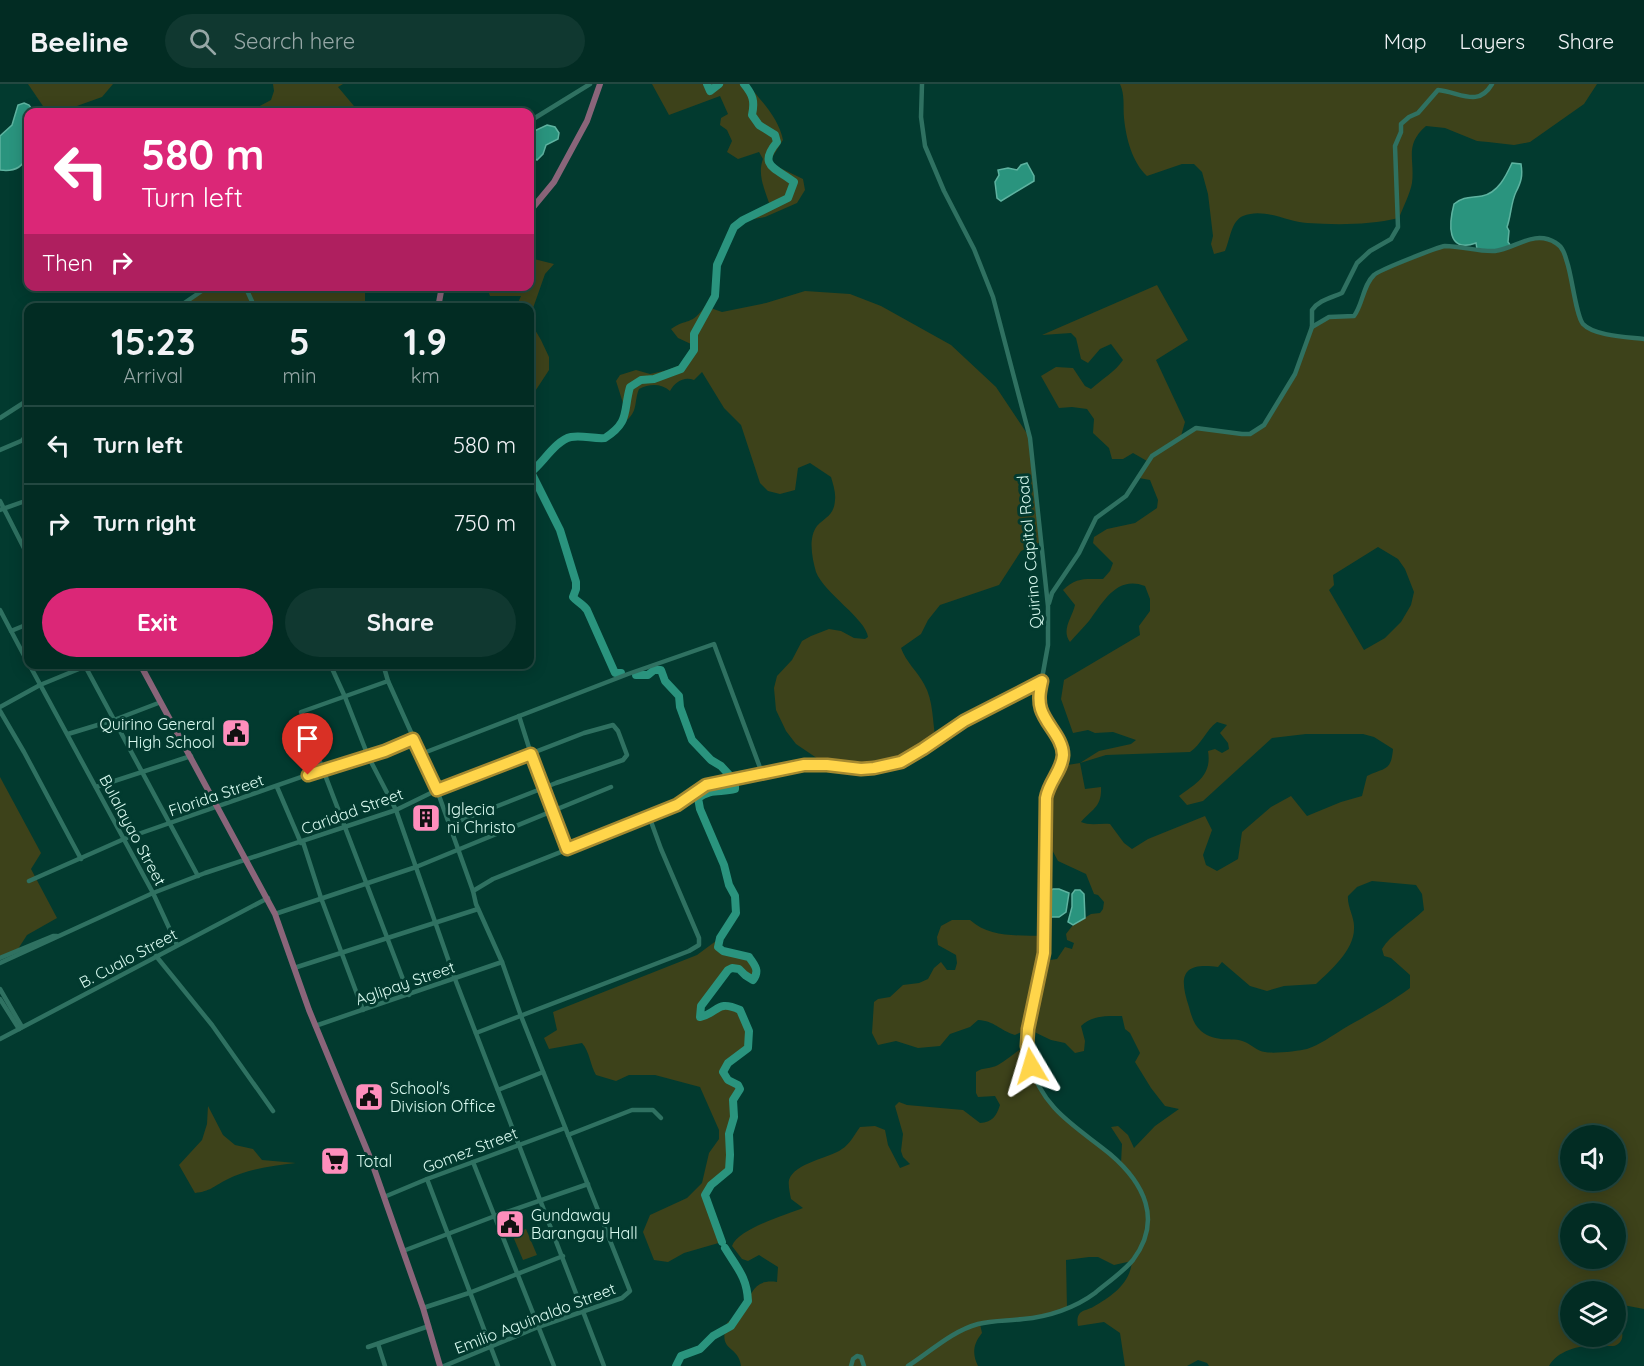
<!DOCTYPE html>
<style>
body{margin:0;font-family:Quicksand,sans-serif;background:#103830;color:#f1f3f6;height:100vh;display:flex;flex-direction:column;font-size:22px;white-space:nowrap}
*{box-sizing:border-box;margin:0}
p{font-size:20px;color:#96a7a6}
.icon{flex:none;width:33px;height:33px;fill:none;stroke:currentColor;stroke-width:2;stroke-linecap:round;stroke-linejoin:round}
.map{position:relative;flex:1;overflow:hidden}
.panel{position:absolute;left:24px;top:219px;width:510px;height:366px;display:flex;flex-direction:column;background:#022c23;border-radius:12px;box-shadow:0 3px 15px #0003,0 0 0 2px #234841}
.panel>*{flex:none}
.banner{position:absolute;left:24px;top:24px;width:510px;height:183px;border-radius:12px;box-shadow:0 3px 15px #0003,0 0 0 2px #234841;background:#db2777;color:#fff;overflow:hidden}
.fabs{position:absolute;left:1560px;top:1041px;display:grid;gap:12px}
.fabs a{display:grid;place-items:center;width:66px;height:66px;border-radius:50%;background:#022c23;box-shadow:0 3px 15px #0003,0 0 0 2px #234841;font-size:30px}
.pin{position:absolute;display:grid;place-items:center;width:51px;height:51px;color:#fff;margin:-62px -26px;border-radius:50% 50% 50% 0;rotate:-45deg;box-shadow:0 0 6px #0007}
.pin .icon{rotate:45deg}
.me{position:absolute;width:66px;margin:-33px;rotate:353deg;stroke-linejoin:round;filter:drop-shadow(0 0 4px #0008)}
.turn{display:flex;align-items:center;gap:21px;height:126px;padding:0 18px;font-size:27px}
.turn .icon{width:78px;height:78px;stroke-width:2.5}
.turn b{display:block;font-size:42px;line-height:51px}
.then{display:flex;align-items:center;height:57px;padding:0 18px;background:#0003;gap:12px;font-size:22px}
.eta{display:flex;justify-content:space-evenly;align-items:center;height:102px;text-align:center}
.eta b{font-size:36px;font-weight:800;line-height:42px}
.cta{display:flex;gap:12px;margin-top:auto;padding:12px 18px}
.cta a{flex:1;height:69px;border-radius:36px;background:#db2777;color:#fff;font-size:24px;font-weight:800;line-height:69px;text-align:center}
.cta a+a{background:#103830;color:#f1f3f6}
ul{padding:0;list-style:none}
li{display:flex;align-items:center;gap:18px;height:78px;padding:0 18px;border-top:2px solid #234841}
li div{flex:1}
li b{display:block;font-size:22px}
li em{font-style:normal}
header{display:flex;align-items:center;gap:36px;box-sizing:border-box;height:84px;padding:0 30px;background:#022c23;border-bottom:2px solid #234841}
header strong{font-size:28px}
nav{display:flex;gap:33px;margin-inline-start:auto;font-size:21px}
.search{width:420px;height:54px;background:#103830;display:flex;align-items:center;gap:15px;box-sizing:border-box;padding:0 21px;border-radius:33px;color:#96a7a6;font-size:22px}
.map>svg:first-child{display:block}
</style>
<header>
<strong>Beeline</strong>
<div class="search"><svg class="icon" aria-label="search" viewBox="0 0 24 24"><circle cx="10" cy="10" r="6"/><path d="M15 15l6 6"/></svg>Search here</div>
<nav><a>Map</a><a>Layers</a><a>Share</a></nav>
</header>
<div class="map">
<svg width="1644" height="1282" viewBox="0 0 1644 1282">
<rect width="100%" height="100%" fill="#023a2f"/>
<!-- green -->
<g fill="#3d421a" fill-rule="evenodd">
<path d="M28,0H113L102,13L60,28L45,25Z"/>
<path d="M273,0H343L338,3L359,28H255L258,23L271,16L274,7Z"/>
<path d="M652,0H747C761,16 779,35 783,56L770,77L772,80L803,95L805,106L797,119L765,133L748,136L770,122C765,106 757,91 763,75L759,68L738,75L727,68L732,57L727,46L720,41L721,34L728,30L720,12L669,31Z"/>
<path d="M1120,0H1597L1584,20L1530,58L1514,61L1488,58L1477,57L1445,44L1426,42C1404,61 1415,75 1412,99C1410,110 1403,123 1399,134C1369,141 1337,141 1307,139C1287,138 1264,123 1243,132C1231,137 1230,156 1225,167L1214,170L1211,160L1213,152L1208,110L1202,88L1194,80H1182L1147,92C1132,78 1126,54 1124,34C1123,22 1125,11 1120,0Z"/>
<path d="M1523,156H1550L1563,167L1583,240L1594,247L1644,255V1225L1623,1221L1616,1225V1208H1570V1252H1616V1234C1620,1240 1627,1254 1618,1260C1613,1264 1606,1261 1600,1261C1583,1260 1557,1266 1549,1282H1209L1207,1279L1198,1276L1187,1282H1125L1120,1249L1104,1238L1078,1242C1077,1238 1077,1232 1080,1229C1083,1226 1090,1225 1093,1223C1112,1212 1130,1200 1132,1177L1114,1181L1098,1173H1089L1066,1176L1067,1224L1039,1233L980,1240L982,1249C973,1260 972,1270 978,1282H741C738,1260 717,1269 727,1239C732,1234 738,1231 742,1226C753,1209 753,1195 777,1198L778,1183L759,1171L748,1177L742,1175L732,1162C738,1145 785,1131 803,1124L791,1115C790,1110 788,1101 789,1096C794,1079 830,1074 842,1065C849,1061 855,1050 860,1043L875,1042L885,1046L888,1061L900,1084L910,1080L903,1073L901,1067L903,1050L895,1022L899,1018L907,1021L963,1026L980,1039C992,1038 996,1033 1000,1021L995,1012L978,1013L976,1009V988C983,983 991,985 998,981C1009,975 1016,967 1027,961L1031,982L1053,1024L1121,1079L1122,1060L1111,1043L1118,1042L1128,1051L1134,1064L1155,1042L1179,1025L1165,1022L1151,1004L1135,978L1140,969L1130,949L1125,945L1122,932C1107,932 1092,931 1081,942L1085,957L1084,967L1075,969L1065,959L1051,956L1028,945L1015,951C999,946 995,937 978,936L970,943L950,950L940,962L918,964L896,957L878,961L872,949L874,918L878,915L890,913L903,901L919,899L928,895L934,884L941,878L947,886H955L957,879L956,871L938,861L937,853L941,842L952,836H970C990,854 1018,851 1044,852L1043,877L1057,875L1065,863L1072,865L1074,859L1067,856L1066,850L1073,841L1091,830L1100,829L1103,825L1104,818L1098,811L1094,810L1086,790L1058,777L1049,760L1045,727L1048,702L1061,682L1080,679L1099,667L1131,660L1136,656L1113,648L1095,649L1088,646L1073,649L1061,615L1064,596L1140,551L1139,542L1150,527V515L1145,502C1117,491 1103,518 1089,537C1083,544 1076,551 1070,558C1061,546 1072,534 1075,521L1063,506C1076,493 1085,495 1103,495L1110,487L1113,479L1093,459L1094,453L1107,445L1135,439L1157,424L1158,416L1150,396L1139,394L1147,377L1133,369L1123,375H1112L1109,364L1093,349L1094,335L1087,325L1072,323L1059,324L1041,292L1056,283L1073,284L1085,302L1091,305C1102,295 1115,288 1123,276L1111,260L1100,265L1088,279L1081,275L1076,254L1071,249L1042,251L1157,201L1188,256L1156,276L1185,338L1181,352L1196,344L1250,350L1264,341L1289,303L1312,243L1322,236L1354,232L1374,191L1444,162L1496,167ZM1378,463L1398,475L1405,485L1414,508L1411,521L1401,538L1385,554L1364,566L1329,506L1334,501L1333,491ZM1217,638L1227,641L1220,649L1228,659L1229,665L1222,669L1215,665L1208,667C1212,691 1197,699 1179,712L1187,721L1203,717L1272,654L1306,650H1363L1374,653L1393,665C1391,688 1385,683 1367,692L1362,712L1341,718L1307,732L1291,712L1271,723L1242,748L1238,775L1217,787L1206,781L1203,771L1212,746L1205,732L1148,755L1132,765L1124,759L1110,740C1100,739 1090,742 1081,738C1092,725 1102,723 1101,703L1085,705L1080,679L1106,671L1190,668C1201,661 1206,646 1217,638ZM1372,797L1416,801L1422,810L1424,826C1411,839 1390,851 1382,865L1384,872L1391,874L1410,891V904C1387,921 1367,931 1343,945C1332,952 1319,961 1307,965C1299,967 1273,970 1265,968C1257,967 1252,961 1245,958C1231,952 1217,960 1201,947C1194,941 1191,931 1189,923C1179,893 1181,878 1218,883L1222,878L1250,902L1267,907L1284,902L1316,900C1330,887 1354,866 1354,845C1355,833 1347,823 1348,812L1357,803ZM1570,1052H1616V1096H1570ZM1570,1130H1616V1174H1570Z"/>
<path d="M530,174L554,180L545,190L532,227L531,239L541,256L549,273V286L530,315V224L503,223L508,221H517L521,212H490L487,203L530,202Z"/>
<path d="M209,202L362,203L365,207V217L369,223L177,224Z"/>
<path d="M805,207L850,210L881,222L951,261L996,303L1030,354L1041,458L1021,467L999,501L940,521L928,536L921,550L901,564C906,578 917,587 924,600C934,617 932,638 936,656L901,678L874,684L827,681L796,660L786,647L776,626L774,604L777,592L792,576L802,557L811,552L829,545L841,547L854,554L865,555L868,553C866,535 824,509 816,488C812,474 808,454 817,442C825,433 834,432 835,416C836,409 833,400 831,393L810,379L798,384L795,406L780,410L768,407L760,399L741,341L724,324L702,288L694,296C684,292 675,298 670,307C661,299 649,300 639,305C634,317 638,327 627,336L621,331L623,319L616,297L620,291L636,286L650,290L668,286L680,281L691,271V260L678,254L671,245C686,234 692,242 705,222L722,228L766,219Z"/>
<path d="M0,693L41,769L31,785L57,834L27,851L18,865L0,872Z"/>
<path d="M720,854L718,863L723,867L749,873C755,881 760,887 753,896C744,891 738,881 728,886L701,922L700,933C719,928 718,916 740,926L749,947L748,964L728,980L723,988L728,996L738,1001L740,1005L733,1016L734,1033L729,1051L730,1071L729,1086L711,1101L705,1111L722,1158L684,1169L668,1178L654,1176L643,1148L650,1131L687,1114L702,1099L709,1069L719,1055V1046L700,1003L655,991H629L616,997L596,991C590,981 590,968 582,959L549,965L544,954L557,946L553,928L697,871Z"/>
<path d="M208,1022L223,1051L235,1061L253,1065L262,1076L296,1079C272,1082 247,1085 226,1096C212,1103 211,1107 195,1109L179,1081L202,1056L207,1040Z"/>
<path d="M526,1145L537,1171L523,1176L512,1150Z"/>
</g>
<!-- water -->
<g fill="#2a947e" stroke="#5eb3a0" stroke-width="1.5">
<path d="M24,19L29,21L34,28H28C28,53 36,91 0,86V52L12,41L18,21Z"/>
<path d="M547,41L555,43L559,49L558,55L546,61L543,70L537,76L530,72V49Z"/>
<path d="M1027,79L1034,92V97L1001,117L997,114L995,98L999,91L998,86L1008,84L1017,86L1021,81Z"/>
<path d="M1512,79L1521,80C1523,92 1521,98 1516,108C1511,118 1511,132 1507,143L1509,147L1508,158L1511,162L1496,167L1477,165L1476,159C1446,170 1449,139 1454,120C1464,112 1471,114 1482,112C1498,109 1506,92 1512,79Z"/>
<path d="M1053,805H1059L1069,809L1066,828L1059,833H1049L1050,807Z"/>
<path d="M1075,806H1080L1084,810L1085,834L1073,841L1068,838L1072,823V810Z"/>
</g>
<g fill="none" stroke-linecap="round" stroke-linejoin="round">
<!-- river -->
<g stroke="#2a947e" stroke-width="8">
<path d="M707,0L710,7L719,0"/>
<path d="M621,589H615L587,526C583,520 577,518 573,513L576,505V498L560,446L531,388C542,380 556,356 571,353C583,351 593,355 605,354C630,338 623,328 630,303L641,296L654,295L681,285L694,266V250L715,212L717,181L734,143L743,136L788,114L794,98C776,84 757,82 777,58L775,51L759,41L752,31C755,17 753,11 744,0"/>
<path d="M636,591H648L654,586H661L665,597L679,612L680,623L692,656L711,676L721,682L733,695"/>
<path d="M722,1158L705,1111L711,1101L729,1086L730,1071L729,1050L734,1033L733,1016L740,1005L738,1001L728,996L723,988L728,979L748,964L749,947L740,926C716,915 719,929 700,933L701,922L728,886L732,884L739,885L745,891L753,896C760,887 755,881 749,873L723,867L718,863L720,854L736,829L735,812L729,801L724,781L700,725L698,714C711,704 722,709 735,705V700"/>
<path d="M676,1282L681,1272L700,1265L713,1252L731,1242L748,1217C747,1193 737,1184 725,1164"/>
</g>
<!-- minor -->
<g stroke="#2f7161" stroke-width="4.5">
<path d="M530,37L590,0"/>
<path d="M245,202L255,224"/>
<path d="M429,202L441,208"/>
<path d="M177,224L209,202"/>
<path d="M1312,243L1329,233L1354,232C1363,220 1363,201 1374,191C1379,186 1438,163 1445,162C1462,162 1479,168 1495,167C1515,165 1534,145 1556,159C1563,163 1565,171 1567,178C1572,192 1576,232 1583,240C1594,252 1628,253 1644,255"/>
<path d="M0,334L28,316"/>
<path d="M23,355L28,366"/>
<path d="M0,366L28,354"/>
<path d="M0,417L28,472"/>
<path d="M0,426L28,416"/>
<path d="M1049,519L1052,509L1079,469L1096,434L1126,412L1152,372L1196,344L1242,350H1250L1264,341L1295,290L1312,243V226C1319,216 1331,214 1342,209L1357,179L1370,167L1391,155L1398,143L1395,62L1401,48V40L1409,33L1418,29L1438,6C1460,8 1478,24 1492,0"/>
<path d="M0,526L28,579"/>
<path d="M11,547L28,540"/>
<path d="M29,580L153,809L177,861"/>
<path d="M84,580L198,792"/>
<path d="M330,580L345,613L368,672L396,726L455,895L604,1282"/>
<path d="M383,580L388,597L437,706L473,807"/>
<path d="M388,597L301,628L409,911"/>
<path d="M0,623L40,601L91,580"/>
<path d="M0,627L24,668L81,775"/>
<path d="M519,632L531,670L567,765"/>
<path d="M68,650L114,636L161,618"/>
<path d="M421,670L628,590L714,560L762,689"/>
<path d="M96,703L191,672"/>
<path d="M277,703L301,759"/>
<path d="M303,758L321,814L363,926"/>
<path d="M29,797L124,755L324,685L385,667L413,655"/>
<path d="M275,830L416,783L611,703"/>
<path d="M156,872L212,941L273,1027"/>
<path d="M0,874L53,852H57"/>
<path d="M0,879L153,809L205,789L396,726L437,706L584,649L613,641L618,647L627,671L623,676L556,699L449,741"/>
<path d="M294,884L478,825"/>
<path d="M0,905L22,943"/>
<path d="M0,915L19,945"/>
<path d="M315,942L502,878"/>
<path d="M476,949L689,867L699,861V854L661,765L649,732"/>
<path d="M0,955L268,814"/>
<path d="M498,1006L543,988"/>
<path d="M568,1051L632,1026H653L661,1034"/>
<path d="M473,1078L554,1282"/>
<path d="M427,1095L498,1282"/>
<path d="M384,1113L427,1095L565,1044"/>
<path d="M403,1167L495,1132L588,1100"/>
<path d="M423,1224L469,1209L563,1172"/>
<path d="M378,1260L385,1282"/>
<path d="M368,1263L429,1242"/>
<path d="M444,1282L538,1243L622,1214L630,1207L521,932L502,878L476,820L473,807L493,795L669,725L706,701L805,681H827L861,685L874,684L901,678L923,665L964,637L1042,597"/>
<path d="M851,1282L853,1275L857,1272L861,1273L864,1282"/>
<path d="M908,1282C930,1268 952,1247 978,1240C993,1236 1008,1237 1023,1235C1048,1233 1075,1224 1095,1209C1107,1199 1123,1188 1133,1176C1163,1136 1144,1099 1110,1070C1077,1043 1043,1026 1030,980C1020,942 1040,906 1044,869C1049,818 1042,765 1046,714L1048,702L1061,682L1063,669L1057,653L1040,623L1039,611L1048,561V522L1030,354L993,213L974,165L944,107L925,62L921,33L922,0"/>
</g>
<!-- major -->
<g stroke="#8a657a" stroke-width="6">
<path d="M530,127L554,98L587,37L600,0"/>
<path d="M438,224L442,202"/>
<path d="M140,580L275,830L309,926L371,1076L423,1224L440,1282"/>
</g>
</g>
<g fill="none" stroke-linecap="round" stroke-linejoin="round">
<!-- route casing -->
<g stroke="#a68a30" stroke-width="15">
<path id="route" d="M308,691L385,667L413,655L437,706L531,670L567,765L677,721L706,701L804,681H827L861,685L874,684L901,678L923,665L964,637L1042,597C1040,606 1038,615 1041,625C1046,641 1063,654 1063,671C1062,687 1049,697 1046,714L1044,869L1028,945L1027,962L1031,982"/>
</g>
<!-- route -->
<use href="#route" stroke="#ffd54a" stroke-width="10"/>
</g>
<!-- icons -->
<defs>
<g id="civic-square" transform="scale(1.5)"><rect x="-9" y="-9" width="18" height="18" rx="4" fill="#fe8ebc" stroke="#023a2f"/><path d="M-.6-6.5H3V-4.5H.6V-3L4-1V1h2V6H-6V1h2V-1L-.6-3ZM-1.2 2.5V6h2.4V2.5Z" fill="#111"/></g>
<g id="building-square" transform="scale(1.5)"><rect x="-9" y="-9" width="18" height="18" rx="4" fill="#fe8ebc" stroke="#023a2f"/><path d="M-4-6H4V6H1V3H-1V6H-4ZM-2.5-4.3h1.7v1.8h-1.7ZM.8-4.3h1.7v1.8H.8ZM-2.5-1h1.7V.8h-1.7ZM.8-1h1.7V.8H.8Z" fill="#111"/></g>
<g id="supermarket-square" transform="scale(1.5)"><rect x="-9" y="-9" width="18" height="18" rx="4" fill="#fe8ebc" stroke="#023a2f"/><path d="M-6-5.5h2.5l.6 2H6L4.5 2H-2.5L-4.4-4H-6ZM-1.5 3.2a1.3 1.3 0 1 0 .1 0ZM3 3.2a1.3 1.3 0 1 0 .1 0Z" fill="#111"/></g>
</defs>
<g fill-rule="evenodd">
<use href="#civic-square" x="236" y="649"/>
<use href="#building-square" x="426" y="734"/>
<use href="#civic-square" x="369" y="1013"/>
<use href="#supermarket-square" x="335" y="1077"/>
<use href="#civic-square" x="510" y="1140"/>
</g>
<g text-anchor="middle" dominant-baseline="central" stroke-width="6" stroke-linejoin="round" paint-order="stroke">
<!-- street labels -->
<g font-size="16" fill="#d9faf0" stroke="#023a2f">
<text transform="translate(1029 468) rotate(-95)">Quirino Capitol Road</text>
<text transform="translate(216 711) rotate(-19)">Florida Street</text>
<text transform="translate(352 727) rotate(-20)">Caridad Street</text>
<text transform="translate(133 746) rotate(62)">Bulalayao Street</text>
<text transform="translate(128 874) rotate(-28)">B. Cualo Street</text>
<text transform="translate(405 899) rotate(-19)">Aglipay Street</text>
<text transform="translate(470 1066) rotate(-21)">Gomez Street</text>
<text transform="translate(535 1234) rotate(-21)">Emilio Aguinaldo Street</text>
</g>
<!-- poi labels -->
<g font-size="16" fill="#d9faf0" stroke="#023a2f" text-anchor="start">
<text x="215" y="640" text-anchor="end">Quirino General<tspan x="215" dy="18">High School</tspan></text>
<text x="447" y="725">Iglecia<tspan x="447" dy="18">ni Christo</tspan></text>
<text x="390" y="1004">School's<tspan x="390" dy="18">Division Office</tspan></text>
<text x="356" y="1077">Total</text>
<text x="531" y="1131">Gundaway<tspan x="531" dy="18">Barangay Hall</tspan></text>
</g>
</g>
</svg>
<div class="fabs">
<a><svg class="icon" aria-label="sound" viewBox="0 0 24 24"><path d="M4 9h4l5-4v14l-5-4H4zM17 9q2 3 0 6"/></svg></a>
<a><svg class="icon" aria-label="search" viewBox="0 0 24 24"><circle cx="10" cy="10" r="6"/><path d="M15 15l6 6"/></svg></a>
<a><svg class="icon" aria-label="layers" viewBox="0 0 24 24"><path d="M12 4l9 5-9 5-9-5zM3 14l9 5 9-5"/></svg></a>
</div>
<div class="pin" style="left:308px;top:691px;background:#d93025"><svg class="icon" aria-label="arrive" viewBox="0 0 24 24"><path d="M6 21V4h12l-3 4 3 4H6"/></svg></div>
<svg class="me" style="left:1031px;top:982px" viewBox="-20 -20 40 40"><path d="M0-17L14 15 0 8-14 15z" fill="#ffd54a" stroke="#fff" stroke-width="4"/></svg>
<div class="banner">
<div class="turn"><svg class="icon" aria-label="left" viewBox="0 0 24 24"><path d="M17 20v-9H6M10 6l-5 5 5 5"/></svg><div><b>580 m</b>Turn left</div></div>
<div class="then">Then<svg class="icon" aria-label="right" viewBox="0 0 24 24"><path d="M7 20v-9h11M14 6l5 5-5 5"/></svg></div>
</div>
<section class="panel">
<div class="eta">
<div><b>15:23</b><p>Arrival</p></div>
<div><b>5</b><p>min</p></div>
<div><b>1.9</b><p>km</p></div>
</div>
<ul>
<li><svg class="icon" aria-label="left" viewBox="0 0 24 24"><path d="M17 20v-9H6M10 6l-5 5 5 5"/></svg><div><b>Turn left</b></div><em>580 m</em></li>
<li><svg class="icon" aria-label="right" viewBox="0 0 24 24"><path d="M7 20v-9h11M14 6l5 5-5 5"/></svg><div><b>Turn right</b></div><em>750 m</em></li>
</ul>
<div class="cta"><a>Exit</a><a>Share</a></div>
</section>
</div>
